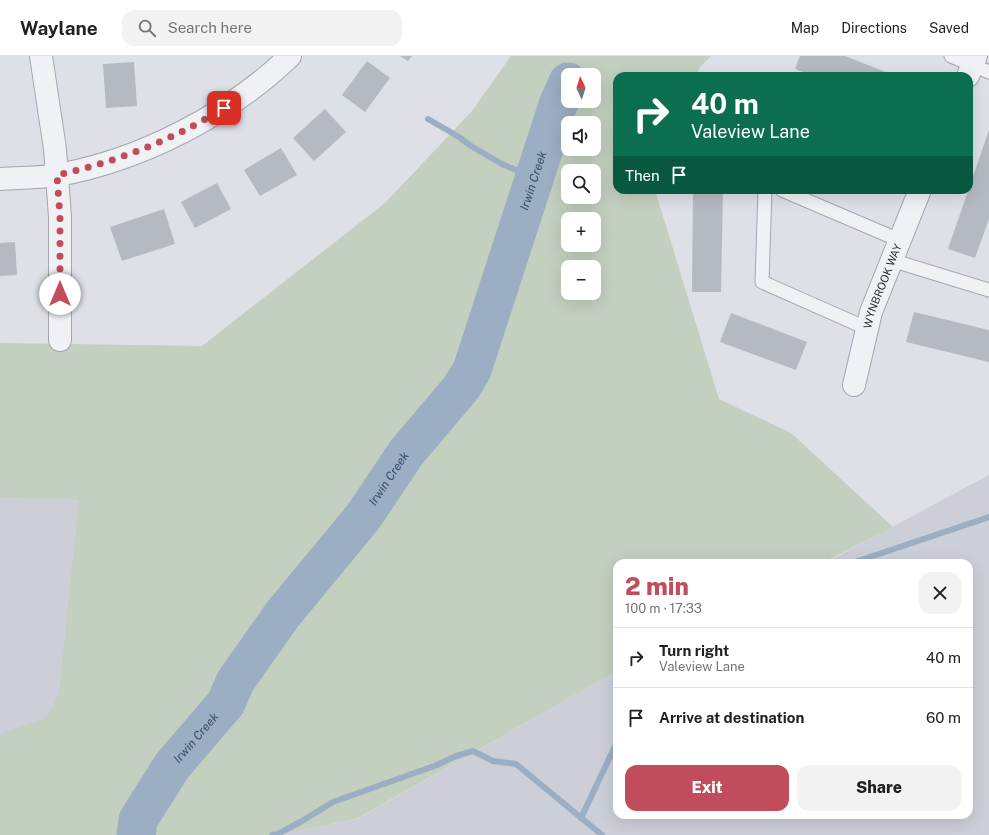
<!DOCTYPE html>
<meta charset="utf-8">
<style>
body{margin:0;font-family:"Public Sans",sans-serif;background:#f2f2f2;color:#202124;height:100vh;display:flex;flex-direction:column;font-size:15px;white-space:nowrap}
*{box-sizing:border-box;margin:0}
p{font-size:13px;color:#757577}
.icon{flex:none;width:22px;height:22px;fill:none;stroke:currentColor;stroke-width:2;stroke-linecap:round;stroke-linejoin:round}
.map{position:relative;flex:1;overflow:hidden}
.details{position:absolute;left:613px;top:503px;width:360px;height:260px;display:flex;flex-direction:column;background:#fff;border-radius:12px;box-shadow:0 4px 16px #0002}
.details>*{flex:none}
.guide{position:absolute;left:613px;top:16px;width:360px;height:122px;border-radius:12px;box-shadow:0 4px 16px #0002;background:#0b6e4f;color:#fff;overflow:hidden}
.needle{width:26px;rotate:356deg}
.tools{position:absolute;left:561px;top:12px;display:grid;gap:8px}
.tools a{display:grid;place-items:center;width:40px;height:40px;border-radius:8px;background:#fff;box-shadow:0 4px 16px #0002;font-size:20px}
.pin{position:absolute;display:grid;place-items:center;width:34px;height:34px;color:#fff;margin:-17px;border-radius:8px;box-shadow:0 2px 6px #0006}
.me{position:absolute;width:44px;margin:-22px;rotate:0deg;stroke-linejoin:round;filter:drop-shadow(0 0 3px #0008)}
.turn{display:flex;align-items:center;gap:14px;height:84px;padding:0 12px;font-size:18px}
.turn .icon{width:52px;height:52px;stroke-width:2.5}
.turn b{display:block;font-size:28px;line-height:34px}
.then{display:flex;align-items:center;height:38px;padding:0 12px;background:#0003;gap:8px;font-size:15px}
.round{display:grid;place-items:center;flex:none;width:42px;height:42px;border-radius:12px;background:#f2f2f2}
.summary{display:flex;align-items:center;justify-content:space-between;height:68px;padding:0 12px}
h1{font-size:24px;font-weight:800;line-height:30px;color:#c14c5b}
.button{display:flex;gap:8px;margin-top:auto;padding:8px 12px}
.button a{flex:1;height:46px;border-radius:12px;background:#c14c5b;color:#fff;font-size:16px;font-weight:800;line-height:46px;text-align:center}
.button a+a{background:#f2f2f2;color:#202124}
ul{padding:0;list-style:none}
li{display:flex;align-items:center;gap:12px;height:60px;padding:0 12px;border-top:1px solid #e0e0e0}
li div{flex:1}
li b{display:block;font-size:15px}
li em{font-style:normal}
header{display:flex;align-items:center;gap:24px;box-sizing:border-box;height:56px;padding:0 20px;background:#fff;border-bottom:1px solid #e0e0e0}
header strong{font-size:19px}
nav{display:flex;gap:22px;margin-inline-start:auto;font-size:14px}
.search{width:280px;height:36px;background:#f2f2f2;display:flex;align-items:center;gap:10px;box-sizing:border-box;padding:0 14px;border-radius:12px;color:#757577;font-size:15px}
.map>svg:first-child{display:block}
</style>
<header>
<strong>Waylane</strong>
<div class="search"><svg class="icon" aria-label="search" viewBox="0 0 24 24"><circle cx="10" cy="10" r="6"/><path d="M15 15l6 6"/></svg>Search here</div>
<nav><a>Map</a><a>Directions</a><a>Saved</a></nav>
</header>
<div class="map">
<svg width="989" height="779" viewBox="0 0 989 779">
<rect width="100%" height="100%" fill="#dde0e6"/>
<!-- built -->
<g fill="#cccfd7">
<path d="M989,419V779H276L357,763L617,615V759H969V507H825Z"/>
<path d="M0,442L178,446L149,631L0,681Z"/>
</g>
<!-- green -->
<path fill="#c3cfbf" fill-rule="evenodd" d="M511,0H711L700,11L696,20H617V134H655L719,343L791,377L893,471L822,507H617V615L356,763L276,779H128V770L116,779H0V678L46,662L59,638L79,444L0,442V287L202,290L385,147L472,55ZM568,19H594V45H568ZM568,67H594V93H568ZM568,115H594V141H568ZM568,163H594V189H568ZM568,211H594V237H568Z"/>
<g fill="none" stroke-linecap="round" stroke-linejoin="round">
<!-- stream -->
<g stroke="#9baec3" stroke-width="6">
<path d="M428,63L459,81L471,90L502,108L535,122"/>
<path d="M852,507L989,461"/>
<path d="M581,762L617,686"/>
<path d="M272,779L278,778L302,765L333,746L437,709L456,700L473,695L493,705L516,708L602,779"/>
</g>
<!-- river -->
<path stroke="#9baec3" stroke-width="39" id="s1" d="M136,779L138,764L172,710L226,647L235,626L282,559L363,461L406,397L461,332L472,314L558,49L568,26"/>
</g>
<!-- building -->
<g fill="#b5bac2">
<path d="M400,0H412L408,5Z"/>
<path d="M800,0H845L896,20H813L795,13Z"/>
<path d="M367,5L390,22L365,56L342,39Z"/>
<path d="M134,6L137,50L106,52L103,8Z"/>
<path d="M325,53L346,76L314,105L293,82Z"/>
<path d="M989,74V163L975,202L948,193Z"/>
<path d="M281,92L297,119L260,140L244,114Z"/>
<path d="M217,127L231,153L195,172L181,146Z"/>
<path d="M693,134H723L721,236H692Z"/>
<path d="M164,153L175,188L122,205L110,171Z"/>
<path d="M15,186L17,219L0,220V187Z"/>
<path d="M914,256L989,274V306L906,286Z"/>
<path d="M731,257L807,286L796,314L720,286Z"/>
</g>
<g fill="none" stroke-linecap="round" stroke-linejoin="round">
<!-- lane casing -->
<g stroke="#a3a7af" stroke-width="15">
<g id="lane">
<path d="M951,0L989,16"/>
<path d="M765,134L762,226L866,272"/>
<path d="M782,134L899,184"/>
<path d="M891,204L989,234"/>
</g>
</g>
<!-- street casing -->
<g stroke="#a3a7af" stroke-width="24">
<g id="street">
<path d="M41,0L55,93L60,161V284"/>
<path d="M968,20L976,0"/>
<path d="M0,123C19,122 39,122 58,119C141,104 229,59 290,0"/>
<path id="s2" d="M854,329L871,256L920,134"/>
</g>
</g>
<!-- lane -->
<use href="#lane" stroke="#eff1f4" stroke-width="13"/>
<!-- street -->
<use href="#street" stroke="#eff1f4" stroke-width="22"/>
</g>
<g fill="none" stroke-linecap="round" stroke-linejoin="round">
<!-- route -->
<path stroke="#c14c5b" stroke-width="7" stroke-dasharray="0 12.6" d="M60,238V161L57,119C116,106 173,84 224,52"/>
</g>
<g text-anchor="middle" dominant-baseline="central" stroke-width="3.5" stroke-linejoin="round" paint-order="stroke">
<!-- street labels -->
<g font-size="11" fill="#282f3b" stroke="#eceff4">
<text stroke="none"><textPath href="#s2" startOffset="103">WYNBROOK WAY</textPath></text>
</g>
<!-- water labels -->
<g font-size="12" font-style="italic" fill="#364d6b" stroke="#eceff4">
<text stroke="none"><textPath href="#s1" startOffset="776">Irwin Creek</textPath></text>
<text stroke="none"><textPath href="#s1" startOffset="440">Irwin Creek</textPath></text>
<text stroke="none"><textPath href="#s1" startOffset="116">Irwin Creek</textPath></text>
</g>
</g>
</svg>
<div class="tools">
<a><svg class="needle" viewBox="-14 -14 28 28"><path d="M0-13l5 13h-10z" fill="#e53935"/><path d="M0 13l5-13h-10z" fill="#757577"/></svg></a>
<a><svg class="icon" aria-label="sound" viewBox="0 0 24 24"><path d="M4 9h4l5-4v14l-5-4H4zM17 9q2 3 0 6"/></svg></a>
<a><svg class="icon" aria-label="search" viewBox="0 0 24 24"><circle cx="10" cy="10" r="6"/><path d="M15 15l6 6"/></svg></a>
<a>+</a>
<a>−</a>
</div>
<div class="pin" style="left:224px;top:52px;background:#d93025"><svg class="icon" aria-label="arrive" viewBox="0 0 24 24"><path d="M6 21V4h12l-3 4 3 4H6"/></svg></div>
<svg class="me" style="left:60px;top:238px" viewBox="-20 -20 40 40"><circle r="19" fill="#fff"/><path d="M0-13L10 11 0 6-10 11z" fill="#c14c5b"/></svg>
<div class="guide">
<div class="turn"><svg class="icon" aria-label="right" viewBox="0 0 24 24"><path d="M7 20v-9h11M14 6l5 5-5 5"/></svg><div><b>40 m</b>Valeview Lane</div></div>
<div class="then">Then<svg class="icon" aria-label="arrive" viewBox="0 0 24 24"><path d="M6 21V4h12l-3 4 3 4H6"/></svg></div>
</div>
<section class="details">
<div class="summary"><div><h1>2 min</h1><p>100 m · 17:33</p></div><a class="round"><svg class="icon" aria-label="close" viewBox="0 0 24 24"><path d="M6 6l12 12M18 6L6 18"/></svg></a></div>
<ul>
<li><svg class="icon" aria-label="right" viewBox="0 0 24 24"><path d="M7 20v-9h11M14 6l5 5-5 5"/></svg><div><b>Turn right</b><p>Valeview Lane</p></div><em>40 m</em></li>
<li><svg class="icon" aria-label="arrive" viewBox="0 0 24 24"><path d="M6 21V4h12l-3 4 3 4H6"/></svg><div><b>Arrive at destination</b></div><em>60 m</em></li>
</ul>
<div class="button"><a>Exit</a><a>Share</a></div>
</section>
</div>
